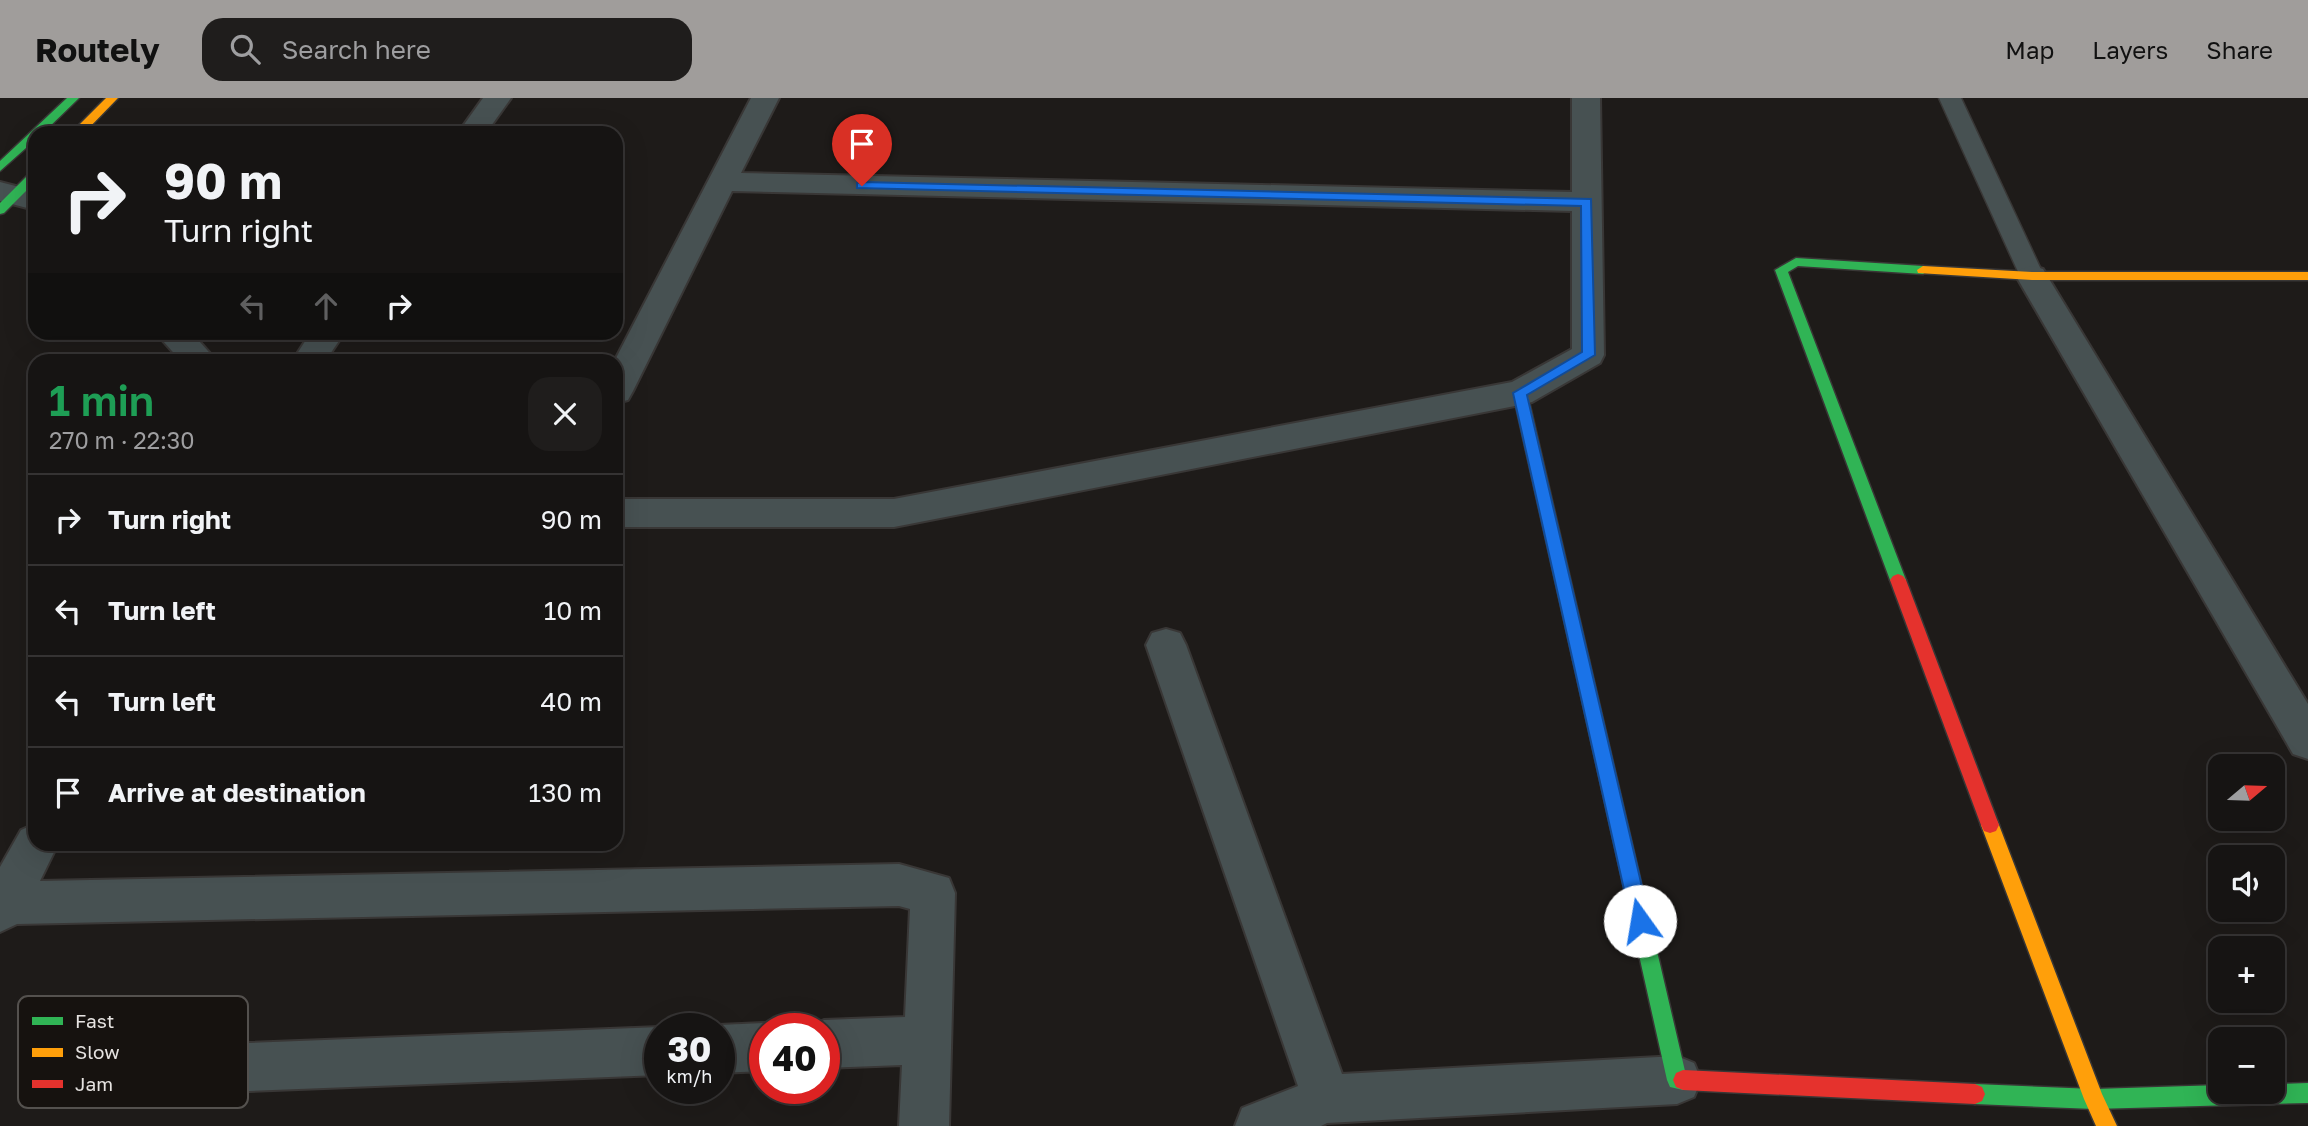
<!DOCTYPE html>
<meta charset="utf-8">
<style>
body{margin:0;font-family:"Golos Text",sans-serif;background:#1f1d1c;color:#f1f3f6;height:100vh;display:flex;flex-direction:column;font-size:26px;white-space:nowrap}
*{box-sizing:border-box;margin:0}
p{font-size:23px;color:#9e9ea0}
.icon{flex:none;width:38px;height:38px;fill:none;stroke:currentColor;stroke-width:2;stroke-linecap:round;stroke-linejoin:round}
.map{position:relative;flex:1;overflow:hidden}
.sheet{position:absolute;left:28px;top:256px;width:595px;height:497px;display:flex;flex-direction:column;background:#161413;border-radius:21px;box-shadow:0 7px 28px #0002,0 0 0 2px #353333}
.sheet>*{flex:none}
.hud{position:absolute;left:28px;top:28px;width:595px;height:214px;border-radius:21px;box-shadow:0 7px 28px #0002,0 0 0 2px #353333;background:#161413;color:#f1f3f6;overflow:hidden}
.needle{width:46px;rotate:71deg}
.tools{position:absolute;left:2208px;top:656px;display:grid;gap:14px}
.tools a{display:grid;place-items:center;width:77px;height:77px;border-radius:14px;background:#161413;box-shadow:0 7px 28px #0002,0 0 0 2px #353333;font-size:35px}
.speed{position:absolute;left:644px;top:915px;display:flex;gap:14px;font-size:35px;font-weight:700;text-align:center}
.speed>*{display:grid;place-content:center;width:91px;height:91px;border-radius:50%;background:#161413;box-shadow:0 7px 28px #0002,0 0 0 2px #353333;line-height:1}
.speed small{font-size:18px;font-weight:400}
.speed .limit{border:10px solid #d22;background:#fff;color:#111}
.pin{position:absolute;display:grid;place-items:center;width:60px;height:60px;color:#fff;margin:-72px -30px;border-radius:50% 50% 50% 0;rotate:-45deg;box-shadow:0 0 7px #0007}
.pin .icon{rotate:45deg}
.me{position:absolute;width:77px;margin:-38px;rotate:347deg;stroke-linejoin:round;filter:drop-shadow(0 0 5px #0008)}
.turn{display:flex;align-items:center;gap:24px;height:147px;padding:0 21px;font-size:32px}
.turn .icon{width:91px;height:91px;stroke-width:2.5}
.turn b{display:block;font-size:49px;line-height:60px}
.lanes{display:flex;align-items:center;height:66px;padding:0 21px;background:#0003;justify-content:center;gap:35px;direction:ltr}
.lanes .off{opacity:.35}
.round{display:grid;place-items:center;flex:none;width:74px;height:74px;border-radius:21px;background:#1f1d1c}
.headline{display:flex;align-items:center;justify-content:space-between;height:119px;padding:0 21px}
h1{font-size:42px;font-weight:600;line-height:52px;color:#1e9e55}
ul{padding:0;list-style:none}
li{display:flex;align-items:center;gap:21px;height:91px;padding:0 21px;border-top:2px solid #353333}
li div{flex:1}
li b{display:block;font-size:26px}
li em{font-style:normal}
header{display:flex;align-items:center;gap:42px;box-sizing:border-box;height:98px;padding:0 35px;background:#a09d9b;color:#111}
header strong{font-size:33px}
nav{display:flex;gap:38px;margin-inline-start:auto;font-size:24px}
.search{width:490px;height:63px;background:#1f1d1c;display:flex;align-items:center;gap:18px;box-sizing:border-box;padding:0 24px;border-radius:21px;color:#9e9ea0;font-size:26px}
.map>svg:first-child{display:block}
</style>
<header>
<strong>Routely</strong>
<div class="search"><svg class="icon" aria-label="search" viewBox="0 0 24 24"><circle cx="10" cy="10" r="6"/><path d="M15 15l6 6"/></svg>Search here</div>
<nav><a>Map</a><a>Layers</a><a>Share</a></nav>
</header>
<div class="map">
<svg width="2308" height="1028" viewBox="0 0 2308 1028">
<rect width="100%" height="100%" fill="#1e1b19"/>
<g fill="none" stroke-linecap="round" stroke-linejoin="round">
<!-- lane casing -->
<g stroke="#393736" stroke-width="3">
<path id="lane" d="M1939,0H1961L2044,178L2041,184L2032,186L2023,184L2020,178Z"/>
</g>
<!-- street casing -->
<g stroke="#393736" stroke-width="4">
<g id="street">
<path d="M483,0H511L486,35H458Z"/>
<path d="M751,0H779L741,75L1572,94V0H1600L1604,257L1600,265L1532,304L1520,307L894,429H616V401H894L1512,284L1572,251V113L732,93L633,293L628,302L616,305L615,262Z"/>
<path d="M0,84L35,93V112L0,103Z"/>
<path d="M2032,168L2043,171L2308,606V661L2293,656L2016,178L2021,171Z"/>
<path d="M155,234H191L216,262H180Z"/>
<path d="M311,234H345L326,262H293Z"/>
<path d="M1166,531L1180,535L1186,547L1342,976L1677,958L1694,965L1701,982L1694,999L1677,1006L1327,1025L1321,1028H1235L1242,1010L1298,988L1146,547L1152,535Z"/>
<path d="M35,726V746H58L40,783L899,766L949,780L955,795L949,1028H899L902,967L824,970V931H806L824,922L905,919L910,811L899,808L17,826L0,834V769L21,732Z"/>
<path d="M765,925L779,931H765V973L719,975V931H709L719,927Z"/>
<path d="M660,929L665,931H660V977L143,997L126,990L119,973L126,956L143,949Z"/>
</g>
</g>
<!-- fast casing -->
<g stroke="#393736" stroke-width="3">
<g id="fast">
<path d="M67,0H79L43,35H35V42L0,73V63Z"/>
<path d="M35,73V84L4,115L0,116V105L31,74Z"/>
<path d="M1796,160L1923,168L1929,172L1923,176L1798,168L1788,174L1906,482L1903,486H1893L1890,482L1775,172Z"/>
<path d="M1581,555L1587,557L1589,562L1685,973L1690,975L1693,982L1690,989L1683,992L1670,989L1667,982L1573,562L1575,557Z"/>
<path d="M2308,985V1005L2094,1011L1975,1006L1968,1003L1965,996L1968,989L1975,986L2094,991L2221,987V994H2273V986Z"/>
</g>
</g>
<!-- slow casing -->
<g stroke="#393736" stroke-width="3">
<g id="slow">
<path d="M106,0H118L84,35H71Z"/>
<path d="M1923,168L2032,174H2308V182H2032L1918,175L1917,172Z"/>
<path d="M1520,290L1527,295L1589,562L1587,567L1581,569L1575,567L1573,562L1513,295Z"/>
<path d="M1990,719L1996,721L1999,727L2102,996L2117,1028H2096L2084,1001L1981,727L1984,721Z"/>
</g>
</g>
<!-- jam casing -->
<g stroke="#393736" stroke-width="3">
<g id="jam">
<path d="M1898,476L1903,478L1906,482L1999,727L1996,733L1990,735L1984,733L1981,727L1890,482L1893,478Z"/>
<path d="M1683,972L1975,986L1982,989L1985,996L1982,1003L1975,1006L1683,992L1676,989L1673,982L1676,975Z"/>
</g>
</g>
<!-- lane -->
<use href="#lane" fill="#475152" fill-rule="evenodd"/>
<!-- street -->
<use href="#street" fill="#475152" fill-rule="evenodd"/>
<!-- fast -->
<use href="#fast" fill="#30b455" fill-rule="evenodd"/>
<!-- slow -->
<use href="#slow" fill="#ff9f0a" fill-rule="evenodd"/>
<!-- jam -->
<use href="#jam" fill="#e5322d" fill-rule="evenodd"/>
</g>
<!-- route -->
<path fill="#1a73e8" stroke="#114b97" stroke-width="2" d="M862,84L1591,101L1595,257L1527,297L1650,823L1647,830L1640,832L1634,830L1631,823L1513,295L1582,254L1581,108L857,90V85Z"/>
<!-- legend -->
<rect x="18" y="898" width="230" height="112" rx="10" fill="#16120f" stroke="#54514e" stroke-width="2"/>
<rect x="32" y="919" width="31" height="8" fill="#30b455"/>
<rect x="32" y="950" width="31" height="9" fill="#ff9f0a"/>
<rect x="32" y="982" width="31" height="8" fill="#e5322d"/>
<g font-size="19" fill="#e6e3e1">
<text x="75" y="930">Fast</text>
<text x="75" y="961">Slow</text>
<text x="75" y="993">Jam</text>
</g>
</svg>
<div class="tools">
<a><svg class="needle" viewBox="-14 -14 28 28"><path d="M0-13l5 13h-10z" fill="#e53935"/><path d="M0 13l5-13h-10z" fill="#9e9ea0"/></svg></a>
<a><svg class="icon" aria-label="sound" viewBox="0 0 24 24"><path d="M4 9h4l5-4v14l-5-4H4zM17 9q2 3 0 6"/></svg></a>
<a>+</a>
<a>−</a>
</div>
<div class="speed"><div>30<small>km/h</small></div><div class="limit">40</div></div>
<div class="pin" style="left:862px;top:88px;background:#d93025"><svg class="icon" aria-label="arrive" viewBox="0 0 24 24"><path d="M6 21V4h12l-3 4 3 4H6"/></svg></div>
<svg class="me" style="left:1640px;top:823px" viewBox="-20 -20 40 40"><circle r="19" fill="#fff"/><path d="M0-13L10 11 0 6-10 11z" fill="#1a73e8"/></svg>
<div class="hud">
<div class="turn"><svg class="icon" aria-label="right" viewBox="0 0 24 24"><path d="M7 20v-9h11M14 6l5 5-5 5"/></svg><div><b>90 m</b>Turn right</div></div>
<div class="lanes"><svg class="icon off" aria-label="left" viewBox="0 0 24 24"><path d="M17 20v-9H6M10 6l-5 5 5 5"/></svg><svg class="icon off" aria-label="ahead" viewBox="0 0 24 24"><path d="M12 20V5M6 11l6-6 6 6"/></svg><svg class="icon" aria-label="right" viewBox="0 0 24 24"><path d="M7 20v-9h11M14 6l5 5-5 5"/></svg></div>
</div>
<section class="sheet">
<div class="headline"><div><h1>1 min</h1><p>270 m · 22:30</p></div><a class="round"><svg class="icon" aria-label="close" viewBox="0 0 24 24"><path d="M6 6l12 12M18 6L6 18"/></svg></a></div>
<ul>
<li><svg class="icon" aria-label="right" viewBox="0 0 24 24"><path d="M7 20v-9h11M14 6l5 5-5 5"/></svg><div><b>Turn right</b></div><em>90 m</em></li>
<li><svg class="icon" aria-label="left" viewBox="0 0 24 24"><path d="M17 20v-9H6M10 6l-5 5 5 5"/></svg><div><b>Turn left</b></div><em>10 m</em></li>
<li><svg class="icon" aria-label="left" viewBox="0 0 24 24"><path d="M17 20v-9H6M10 6l-5 5 5 5"/></svg><div><b>Turn left</b></div><em>40 m</em></li>
<li><svg class="icon" aria-label="arrive" viewBox="0 0 24 24"><path d="M6 21V4h12l-3 4 3 4H6"/></svg><div><b>Arrive at destination</b></div><em>130 m</em></li>
</ul>
</section>
</div>
